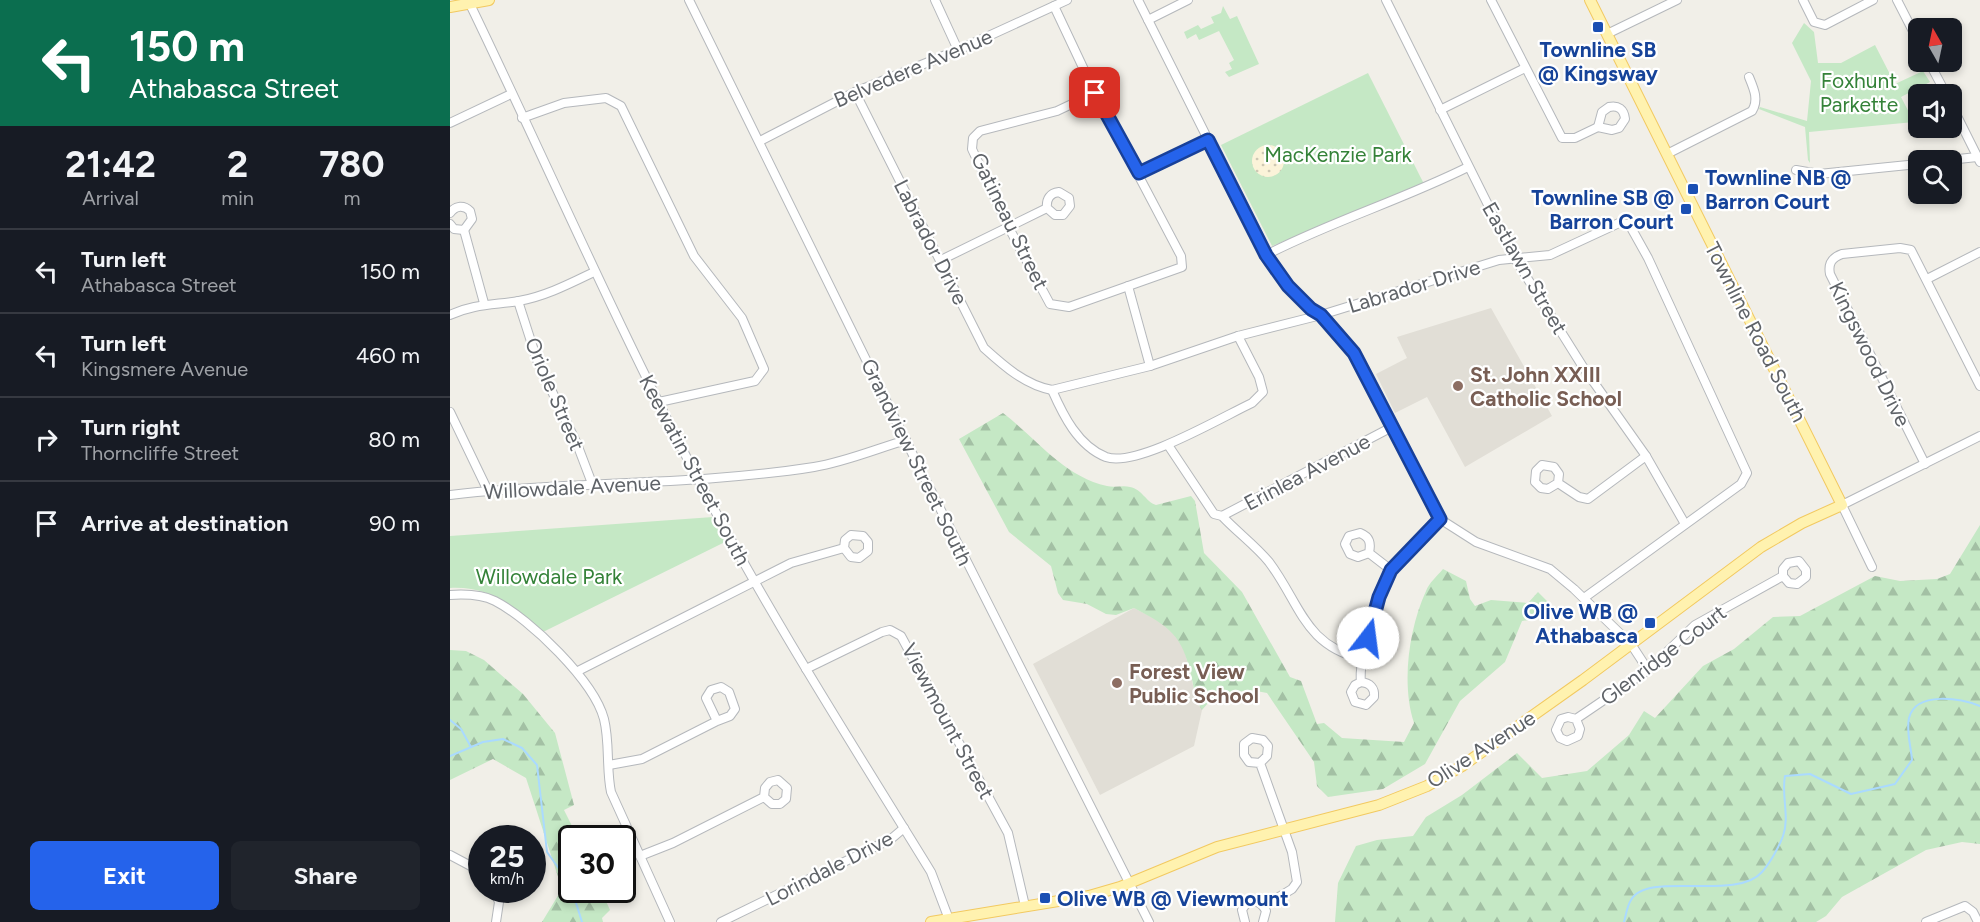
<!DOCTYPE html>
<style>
body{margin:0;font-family:Figtree,sans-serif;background:#20242c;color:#f1f3f6;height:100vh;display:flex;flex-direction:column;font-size:22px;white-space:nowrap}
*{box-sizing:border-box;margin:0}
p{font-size:20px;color:#9ea1a6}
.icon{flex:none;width:33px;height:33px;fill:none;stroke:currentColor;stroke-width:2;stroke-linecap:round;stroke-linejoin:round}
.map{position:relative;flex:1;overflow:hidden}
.side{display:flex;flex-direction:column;background:#171b24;width:450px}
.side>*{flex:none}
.top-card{background:#0b6e4f;color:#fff;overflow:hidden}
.needle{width:39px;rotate:351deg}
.fabs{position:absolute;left:1458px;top:18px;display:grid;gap:12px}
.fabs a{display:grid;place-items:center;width:54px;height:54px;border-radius:9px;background:#171b24;box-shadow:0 3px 9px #0003;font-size:30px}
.speed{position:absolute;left:18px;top:825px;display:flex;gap:12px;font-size:30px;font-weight:700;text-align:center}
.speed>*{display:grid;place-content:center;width:78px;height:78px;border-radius:50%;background:#171b24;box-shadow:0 3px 9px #0003;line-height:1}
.speed small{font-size:15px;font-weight:400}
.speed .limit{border:3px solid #111;border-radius:9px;background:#fff;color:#111}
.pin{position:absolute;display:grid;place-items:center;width:51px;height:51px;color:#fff;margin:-26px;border-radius:12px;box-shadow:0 3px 9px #0006}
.me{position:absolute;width:66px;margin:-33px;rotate:15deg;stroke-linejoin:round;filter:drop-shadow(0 0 4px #0008)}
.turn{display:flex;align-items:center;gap:21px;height:126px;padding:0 30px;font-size:27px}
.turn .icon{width:78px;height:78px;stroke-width:2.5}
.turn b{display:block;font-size:42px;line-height:51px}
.eta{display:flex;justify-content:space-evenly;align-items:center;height:102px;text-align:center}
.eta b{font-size:36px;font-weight:700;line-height:42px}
.action{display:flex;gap:12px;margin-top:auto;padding:12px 30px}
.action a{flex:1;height:69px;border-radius:9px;background:#2563eb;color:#fff;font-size:24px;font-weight:700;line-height:69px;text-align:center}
.action a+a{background:#20242c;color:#f1f3f6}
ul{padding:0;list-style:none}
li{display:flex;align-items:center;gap:18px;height:84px;padding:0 30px;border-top:2px solid #363941}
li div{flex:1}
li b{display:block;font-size:22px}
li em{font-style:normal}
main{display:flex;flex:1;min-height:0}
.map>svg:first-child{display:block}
</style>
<main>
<section class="side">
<div class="top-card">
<div class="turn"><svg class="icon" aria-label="left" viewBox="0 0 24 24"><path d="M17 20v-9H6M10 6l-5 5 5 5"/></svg><div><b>150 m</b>Athabasca Street</div></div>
</div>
<div class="eta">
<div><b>21:42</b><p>Arrival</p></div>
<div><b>2</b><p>min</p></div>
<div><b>780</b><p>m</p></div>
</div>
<ul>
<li><svg class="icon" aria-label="left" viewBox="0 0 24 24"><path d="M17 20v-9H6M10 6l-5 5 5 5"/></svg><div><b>Turn left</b><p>Athabasca Street</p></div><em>150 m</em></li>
<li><svg class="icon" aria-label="left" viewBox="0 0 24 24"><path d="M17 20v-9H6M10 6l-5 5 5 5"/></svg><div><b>Turn left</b><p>Kingsmere Avenue</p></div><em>460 m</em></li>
<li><svg class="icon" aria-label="right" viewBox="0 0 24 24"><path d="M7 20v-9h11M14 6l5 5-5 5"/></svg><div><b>Turn right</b><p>Thorncliffe Street</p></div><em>80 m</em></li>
<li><svg class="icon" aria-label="arrive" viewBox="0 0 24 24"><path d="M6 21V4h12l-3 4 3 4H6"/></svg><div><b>Arrive at destination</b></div><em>90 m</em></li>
</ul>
<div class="action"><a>Exit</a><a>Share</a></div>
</section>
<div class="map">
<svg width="1530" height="922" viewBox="0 0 1530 922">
<defs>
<pattern id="forest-firs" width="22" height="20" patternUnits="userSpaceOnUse" patternTransform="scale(1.5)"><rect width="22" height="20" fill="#c5e8c5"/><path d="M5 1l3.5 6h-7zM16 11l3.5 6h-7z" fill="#a3c0a4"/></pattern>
<pattern id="sand-dots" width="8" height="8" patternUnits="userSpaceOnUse" patternTransform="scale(1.5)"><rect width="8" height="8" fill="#fbf3d9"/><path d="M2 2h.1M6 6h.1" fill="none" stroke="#cec8b4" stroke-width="1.8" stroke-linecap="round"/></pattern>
</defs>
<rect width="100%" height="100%" fill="#f1efe8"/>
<!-- education -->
<g fill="#e1ded6">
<path d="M1041,308L1102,416L1015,467L977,397L945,413L926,374L957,358L947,337Z"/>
<path d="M684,608L713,623L730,640L735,652L747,702L752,710L744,746L650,795L583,664Z"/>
</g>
<!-- green -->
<g fill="#c5e8c5">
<path d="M773,6L780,19L787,16L809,64L779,77L775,72L782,69L779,63L784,60L769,31L749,40L746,34L737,39L734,32L748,25L751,29L764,23L761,17L771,13Z"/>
<path d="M1354,23L1364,32L1368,63H1391L1425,45L1445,84L1473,71L1480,82L1451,97L1464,122L1359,132L1360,163L1358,160L1355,127L1309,109L1310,107L1357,121L1361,81L1342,43Z"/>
<path d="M918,73L974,184L822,246L771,145Z"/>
<path d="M263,517L275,542L93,632C64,607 41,586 0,588V536Z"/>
</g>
<!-- forest -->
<g fill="url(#forest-firs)">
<path d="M553,413C587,439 613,476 657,486C665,488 673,485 680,487C692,489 696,502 706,505L741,496L745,501L754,553L792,592L840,677L851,681L867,724L874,723L892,738L954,742L964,723C951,684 959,628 976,591C979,583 987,576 993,569L1016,581L1020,599L1025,606L1041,600L1078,603L1088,592L1098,602L1091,618L1072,621L1055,662L1010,701L975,764L933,789L878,797L867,786L864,762L817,693L801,690L765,695L752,710C745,700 744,688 741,675C732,635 720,627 684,608L666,615L656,614L637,604L613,600L608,593L601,566L559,532L509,439Z"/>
<path d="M1530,525V844L1512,842L1476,850L1392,897L1376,916L1366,922H885L888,883L906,846L927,840L963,836L976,817L1012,795L1067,753L1092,778L1137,771L1179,735L1194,711L1205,718L1253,666L1284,649L1323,617L1350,616L1425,576L1450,581L1487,579L1500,574Z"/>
<path d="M0,650L16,651L34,660L73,694L105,733L124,805L114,810L128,838H122V890H151L160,910L152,918L153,922H92L112,889L76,778L43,759L0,780Z"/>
</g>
<!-- sand -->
<circle fill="url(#sand-dots)" cx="818" cy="161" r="16"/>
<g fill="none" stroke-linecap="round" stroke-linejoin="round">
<!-- stream -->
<g stroke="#aadaff" stroke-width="2">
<path d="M0,720L11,729L21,747"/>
<path d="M0,756L33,742L53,739L72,748L87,765L97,852L122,887"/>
<path d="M122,890L132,922"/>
<path d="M1174,922C1176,915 1177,906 1181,900C1197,870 1286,902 1312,872C1320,863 1329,847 1333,836C1340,817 1331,795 1335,776L1360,774L1401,794L1445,784L1462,760C1461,746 1456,732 1459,718C1466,690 1512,699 1530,706"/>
</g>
<!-- minor casing -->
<g stroke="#b5b8bc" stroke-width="10">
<g id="minor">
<path d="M18,0C95,159 165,322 248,479C319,614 401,742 481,872L500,922"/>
<path d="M239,0L459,447L699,922"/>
<path d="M485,0L508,50"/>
<path d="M688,0L816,255L839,286L861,309L871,315L904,353L990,519L1026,542L1100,569L1124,589L1181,644L1198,670"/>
<path d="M936,0L1064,257L1133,367L1196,456L1235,524"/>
<path d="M1041,0L1112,138H1125L1148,127"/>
<path d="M1353,0L1364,22L1375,25L1423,0"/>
<path d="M1447,0L1468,41"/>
<path d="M604,6L645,93L731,256L732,267L619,307L600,304L559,228L522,149L523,138L530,131L607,111L645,93"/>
<path d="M698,20L738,0"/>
<path d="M1157,34L1227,0"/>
<path d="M1479,62L1496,94"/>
<path d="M405,92L534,348C554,366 575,385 602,390L700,366L788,336L871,315L1049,260L1100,255L1169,223L1179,224L1198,258L1297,473L1291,484L1134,598"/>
<path d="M1502,106L1530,162"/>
<path d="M1159,107C1168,105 1174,109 1175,119L1169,128L1162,130L1148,127L1152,112Z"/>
<path d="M990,110L1075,68"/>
<path d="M72,118L114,103L156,98L171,106L244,256L292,318L314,369L305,381L209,402"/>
<path d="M0,123L61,94"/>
<path d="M310,141L405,92L508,50L617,0"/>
<path d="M1217,154L1302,111C1309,100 1304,89 1299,77"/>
<path d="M1499,160L1527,157"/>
<path d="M1346,170L1369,174L1468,164"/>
<path d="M689,173L758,140"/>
<path d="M0,213C6,205 14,205 20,211L22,219L14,230L4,229L0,224"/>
<path d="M14,230L34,303"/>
<path d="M816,255C882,221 952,200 1018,167"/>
<path d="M491,260L597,208C596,199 600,193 609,192L619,198L620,206L613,215H605L597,208"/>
<path d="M1477,279L1530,252"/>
<path d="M678,286L700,366"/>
<path d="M68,301L87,360L127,444L143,486"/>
<path d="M0,315C23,304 44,305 69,301C96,296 119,284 144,272"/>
<path d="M602,390C613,415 628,446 656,457C686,468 772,417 802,403L813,392L809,377L788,336"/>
<path d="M0,412L38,491"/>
<path d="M718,445L764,514L772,516C787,532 806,546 819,562C851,605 854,645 912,659"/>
<path d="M1475,464L1380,274C1378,264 1381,258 1392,254L1450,248L1461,250L1530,386"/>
<path d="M1108,483L1109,474L1104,467L1092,465L1086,471L1085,482L1091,488L1098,489L1108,483L1129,497L1138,499L1196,456"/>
<path d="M0,495C121,481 243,486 364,467C395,462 426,449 456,440"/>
<path d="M772,516L942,427"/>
<path d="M919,553C921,543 920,537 910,533L899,536L895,544L900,554L908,557L919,553L941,570"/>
<path d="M1422,567L1392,505L1530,436"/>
<path d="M0,595C15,594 31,594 45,601C80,619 144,681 154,719C160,743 156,768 161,792L220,922"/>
<path d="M356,669L432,632L440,630L451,636L558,833L575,906"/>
<path d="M128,671L341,563L394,548L395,540L401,535L413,536L418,542V551L409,558L401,557L394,548"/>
<path d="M911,682C920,683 925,688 924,697L916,705L905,702L901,692L905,685L911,682C908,660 929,589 941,570C954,551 975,535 990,519"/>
<path d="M1126,719L1130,729L1128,736L1117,741L1110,738L1106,730L1111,719L1118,717L1126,719L1198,670L1245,625L1333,576V569L1338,563L1349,561L1356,570V577L1347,584L1339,583L1333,576"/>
<path d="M810,763L817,756L818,746L813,740L802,738L794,744V755L799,762L810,763L842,852L847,882L842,889L814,906"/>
<path d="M159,765L192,759L267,721L256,698L261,690L271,687L279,692L285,709L280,716L267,721"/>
<path d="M0,855L32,872"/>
<path d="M190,856L223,843L314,797L315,788L320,782L328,780L337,788L336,799L330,804H322L314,797"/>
<path d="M44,890L49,902L46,922"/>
<path d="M271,922L441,839L454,828"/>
<path d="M795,922L792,910C798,898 810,899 816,911L813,922"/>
<path d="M1476,922L1515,906L1523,912L1528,922"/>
</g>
</g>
<!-- major casing -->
<g stroke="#f2c960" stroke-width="12">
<g id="major">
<path d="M0,7L39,0"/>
<path d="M481,922L639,896L670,887L767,847L929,805L977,786L1012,766L1133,680L1311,547L1352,523L1392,505L1140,0"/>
</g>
</g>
<!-- minor -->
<use href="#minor" stroke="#fff" stroke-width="8"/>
<!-- major -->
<use href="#major" stroke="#fff2af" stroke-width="10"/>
</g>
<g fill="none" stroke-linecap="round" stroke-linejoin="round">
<!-- route casing -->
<g stroke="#184099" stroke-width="15">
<path id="route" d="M645,93L689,173L758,140L816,255L838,286L861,309L871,315L904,353L990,519L941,570L929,597L918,638"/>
</g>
<!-- route -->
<use href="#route" stroke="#2563eb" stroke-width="10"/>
</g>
<!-- markers -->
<g fill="#1a4fb4" stroke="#fff" stroke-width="2">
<rect x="1142" y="21" width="12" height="12" rx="3"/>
<rect x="1237" y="183" width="12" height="12" rx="3"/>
<rect x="1230" y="203" width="12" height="12" rx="3"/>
<rect x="1194" y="617" width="12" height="12" rx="3"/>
<rect x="589" y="892" width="12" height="12" rx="3"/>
</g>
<g fill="#8d6e63" stroke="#fff" stroke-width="2">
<circle cx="1008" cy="386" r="6"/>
<circle cx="667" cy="683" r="6"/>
</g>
<g text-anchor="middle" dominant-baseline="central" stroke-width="4.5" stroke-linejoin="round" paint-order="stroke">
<!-- transit labels -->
<g font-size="21" font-weight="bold" fill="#164399" stroke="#fff" text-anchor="start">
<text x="1148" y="49" text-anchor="middle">Townline SB<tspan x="1148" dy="24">@ Kingsway</tspan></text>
<text x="1255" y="177">Townline NB @<tspan x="1255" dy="24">Barron Court</tspan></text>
<text x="1224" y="197" text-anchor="end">Townline SB @<tspan x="1224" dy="24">Barron Court</tspan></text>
<text x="1188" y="611" text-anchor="end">Olive WB @<tspan x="1188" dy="24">Athabasca</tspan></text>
<text x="607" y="898">Olive WB @ Viewmount</text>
</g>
<!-- street labels -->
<g font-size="21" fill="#5f6368" stroke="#fff">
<text transform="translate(463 68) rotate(-23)">Belvedere Avenue</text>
<text transform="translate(560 221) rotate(64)">Gatineau Street</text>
<text transform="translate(481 242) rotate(63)">Labrador Drive</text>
<text transform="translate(1075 268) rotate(60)">Eastlawn Street</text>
<text transform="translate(964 286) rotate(-17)">Labrador Drive</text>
<text transform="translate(1306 332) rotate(63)">Townline Road South</text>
<text transform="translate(1420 354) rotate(64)">Kingswood Drive</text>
<text transform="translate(105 394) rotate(67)">Oriole Street</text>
<text transform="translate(467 462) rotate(64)">Grandview Street South</text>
<text transform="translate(245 470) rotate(62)">Keewatin Street South</text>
<text transform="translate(857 472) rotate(-28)">Erinlea Avenue</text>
<text transform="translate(122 487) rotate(-3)">Willowdale Avenue</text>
<text transform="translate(1213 655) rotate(-37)">Glenridge Court</text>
<text transform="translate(498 721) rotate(62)">Viewmount Street</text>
<text transform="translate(1031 749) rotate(-33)">Olive Avenue</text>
<text transform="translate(379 868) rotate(-27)">Lorindale Drive</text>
</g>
<!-- park labels -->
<g font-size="21" fill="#348238" stroke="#fff">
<text x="1409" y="80">Foxhunt<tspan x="1409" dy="24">Parkette</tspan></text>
<text x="888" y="154">MacKenzie Park</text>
<text x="99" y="576">Willowdale Park</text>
</g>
<!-- education labels -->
<g font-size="21" font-weight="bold" fill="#785e54" stroke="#fff" text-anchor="start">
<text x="1020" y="374">St. John XXIII<tspan x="1020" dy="24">Catholic School</tspan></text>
<text x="679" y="671">Forest View<tspan x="679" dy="24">Public School</tspan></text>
</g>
</g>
</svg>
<div class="fabs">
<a><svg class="needle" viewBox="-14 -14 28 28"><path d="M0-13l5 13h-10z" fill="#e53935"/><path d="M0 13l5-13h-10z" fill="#9ea1a6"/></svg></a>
<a><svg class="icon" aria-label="sound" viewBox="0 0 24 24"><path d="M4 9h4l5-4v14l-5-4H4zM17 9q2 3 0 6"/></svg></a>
<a><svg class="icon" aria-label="search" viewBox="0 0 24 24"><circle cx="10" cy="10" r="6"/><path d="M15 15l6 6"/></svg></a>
</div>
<div class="speed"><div>25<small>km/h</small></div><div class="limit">30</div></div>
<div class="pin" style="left:645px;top:93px;background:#d93025"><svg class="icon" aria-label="arrive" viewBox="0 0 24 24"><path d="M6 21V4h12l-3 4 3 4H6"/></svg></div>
<svg class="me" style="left:918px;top:638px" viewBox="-20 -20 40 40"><circle r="19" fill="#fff"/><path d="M0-13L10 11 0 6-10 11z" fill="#2563eb"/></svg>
</div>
</main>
